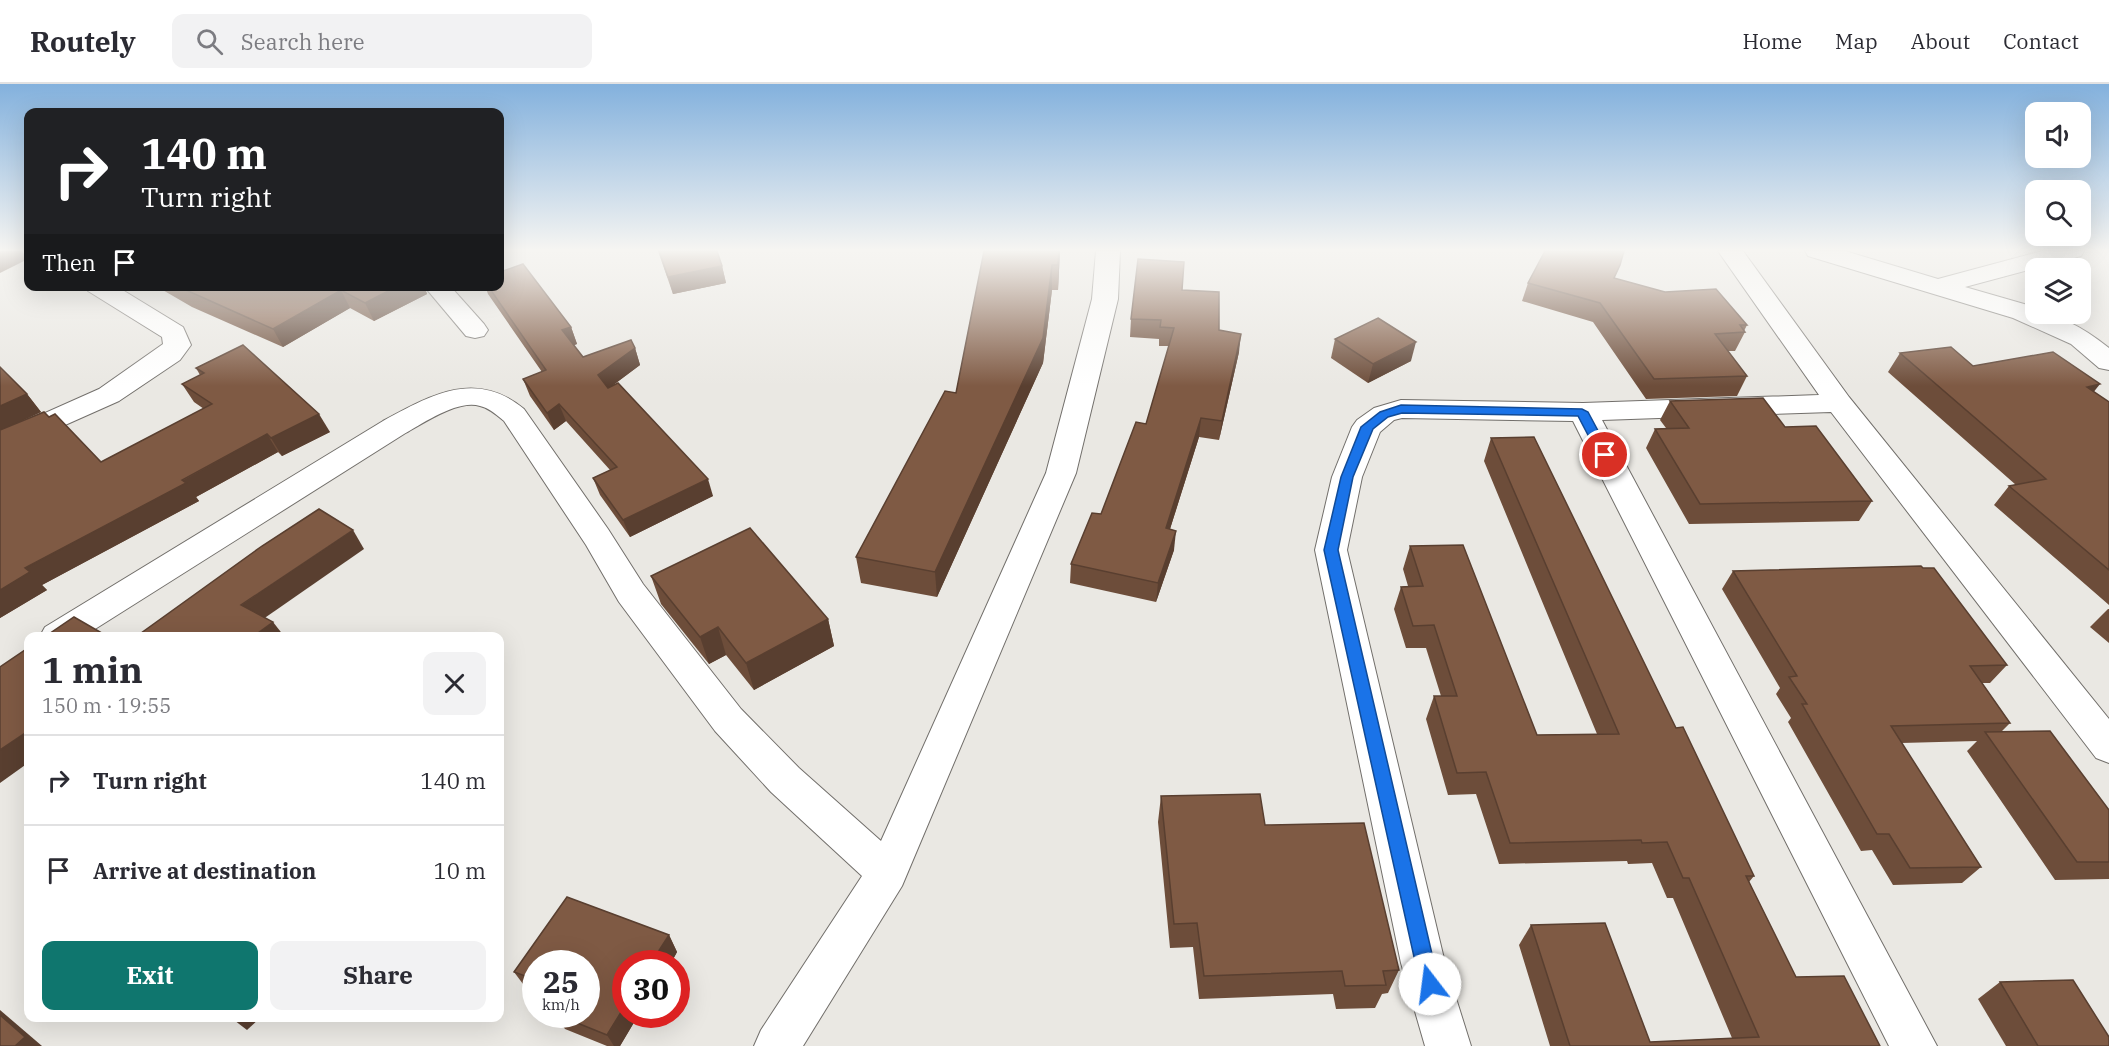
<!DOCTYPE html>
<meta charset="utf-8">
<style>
body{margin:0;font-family:"IBM Plex Serif",serif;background:#f2f2f3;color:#2b2b33;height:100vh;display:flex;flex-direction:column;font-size:22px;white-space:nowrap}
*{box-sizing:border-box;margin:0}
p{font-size:20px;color:#7c7c81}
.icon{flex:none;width:33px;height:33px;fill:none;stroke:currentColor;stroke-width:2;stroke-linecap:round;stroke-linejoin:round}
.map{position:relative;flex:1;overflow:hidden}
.details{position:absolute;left:24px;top:548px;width:480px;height:390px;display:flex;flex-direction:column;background:#fff;border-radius:12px;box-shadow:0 6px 24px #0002}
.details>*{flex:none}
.banner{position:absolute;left:24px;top:24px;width:480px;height:183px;border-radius:12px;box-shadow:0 6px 24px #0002;background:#202124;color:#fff;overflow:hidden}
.buttons{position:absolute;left:2025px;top:18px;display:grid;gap:12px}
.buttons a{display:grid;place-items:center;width:66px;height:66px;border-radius:12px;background:#fff;box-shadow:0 6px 24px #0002;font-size:30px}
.speed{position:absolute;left:522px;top:866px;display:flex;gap:12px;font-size:30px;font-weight:700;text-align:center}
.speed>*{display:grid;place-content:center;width:78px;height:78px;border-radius:50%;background:#fff;box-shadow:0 6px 24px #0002;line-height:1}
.speed small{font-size:15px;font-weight:400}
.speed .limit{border:9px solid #d22;background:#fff;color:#111}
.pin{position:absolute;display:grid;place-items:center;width:51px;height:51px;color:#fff;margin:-26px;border:3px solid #fff;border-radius:50%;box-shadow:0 2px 6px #0007}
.me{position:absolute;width:66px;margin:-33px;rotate:345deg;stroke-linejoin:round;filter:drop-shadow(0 0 4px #0008)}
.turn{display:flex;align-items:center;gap:21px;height:126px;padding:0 18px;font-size:27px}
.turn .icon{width:78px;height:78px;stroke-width:2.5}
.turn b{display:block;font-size:42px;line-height:51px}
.then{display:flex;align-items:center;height:57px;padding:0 18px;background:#0003;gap:12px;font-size:22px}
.round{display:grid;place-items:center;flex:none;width:63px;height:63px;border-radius:12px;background:#f2f2f3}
.headline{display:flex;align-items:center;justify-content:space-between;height:102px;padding:0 18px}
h1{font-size:36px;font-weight:800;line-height:45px}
.cta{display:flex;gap:12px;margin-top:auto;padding:12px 18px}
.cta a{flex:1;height:69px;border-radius:12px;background:#0f766e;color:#fff;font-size:24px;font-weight:800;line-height:69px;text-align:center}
.cta a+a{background:#f2f2f3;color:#2b2b33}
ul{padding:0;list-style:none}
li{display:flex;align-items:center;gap:18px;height:90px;padding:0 18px;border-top:2px solid #e1e1e2}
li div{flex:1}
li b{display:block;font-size:22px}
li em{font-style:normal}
header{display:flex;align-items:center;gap:36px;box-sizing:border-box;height:84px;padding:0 30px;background:#fff;border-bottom:2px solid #e1e1e2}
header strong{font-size:28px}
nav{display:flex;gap:33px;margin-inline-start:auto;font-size:21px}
.search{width:420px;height:54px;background:#f2f2f3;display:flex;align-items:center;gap:15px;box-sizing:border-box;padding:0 21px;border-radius:12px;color:#7c7c81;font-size:22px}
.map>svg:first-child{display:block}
</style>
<header>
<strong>Routely</strong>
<div class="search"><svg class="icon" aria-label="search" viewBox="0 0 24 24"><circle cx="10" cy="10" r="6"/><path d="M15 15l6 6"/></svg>Search here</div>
<nav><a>Home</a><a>Map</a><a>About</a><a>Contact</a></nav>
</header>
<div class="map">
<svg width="2109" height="962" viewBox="0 0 2109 962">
<rect width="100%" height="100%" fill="#eae8e3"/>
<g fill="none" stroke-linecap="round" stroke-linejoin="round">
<!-- street casing -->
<g stroke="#726f6b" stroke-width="2">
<g id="street">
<path d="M1096,167H1120L1118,215L1076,389L902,802L803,962H754L761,946L862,792L771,708L715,647L619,518L586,461L504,337C497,331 489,324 480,322C458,315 422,340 404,350L84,552H40L45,543L383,337C431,311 476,285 524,325L608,445L643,500L741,625L799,684L881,757L1046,389L1092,215Z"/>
<path d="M1718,167H1743L1849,313L2109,635V679L2096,674L1831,328L1602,336L1937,962H1889L1573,337L1402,334L1394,336L1380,348L1362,393L1347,466L1445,879L1471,962H1425L1401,879L1315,466L1332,393L1352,343L1357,336L1374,324L1401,316L1583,319L1819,311Z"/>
<path d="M1805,167H1845L1938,195L2042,167H2084L2081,172L1965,203L2031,222L2036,224V230C2062,230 2089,248 2109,264V286L2099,284L2071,260L2013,234L1808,172Z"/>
<path d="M85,202H116L183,243L191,261L180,276L119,317L0,370V349L99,305L163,260L162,253L88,207Z"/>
<path d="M424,202H450L484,240L488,246L484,252L475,254L466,252Z"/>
</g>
</g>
<!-- street -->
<use href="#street" fill="#fff" fill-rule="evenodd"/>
</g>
<!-- wall -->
<g fill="#6d4d3a">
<path d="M658,167H717L722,182L726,199L673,210Z"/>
<path d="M984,167H1060L1058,206H1052L1043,279L937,513L861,499L856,473L956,309Z"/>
<path d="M1615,194L1747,241L1744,247L1745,248L1735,267H1728L1747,292L1737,312L1646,315L1593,238L1522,217L1528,199Z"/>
<path d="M159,202H424L427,210L374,237L350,224L283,263L192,223L161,205Z"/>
<path d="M485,202H500L571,243L577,260L574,261L583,273L635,264L640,281L613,301L713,412L630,453L600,411L593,394L610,386L566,337L554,346L530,312L523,295L542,288L488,210Z"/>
<path d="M1182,206L1239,268L1219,356L1199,353L1170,445L1174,466L1156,518L1070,499L1071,480L1101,430L1146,340L1169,262H1159V255L1130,253L1131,235Z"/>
<path d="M1335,255L1411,277L1368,299L1331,274Z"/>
<path d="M1900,269L1973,282L2094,308L2109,318V521L1994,421L2009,402L2016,401L1888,288Z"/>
<path d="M0,283L27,310L41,328L4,345L49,333L101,378L204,325L194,318L182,300L200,291L196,284L330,348L282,372L278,368L196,413L199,417L42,501L47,506L0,534Z"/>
<path d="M1670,317L1785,343L1872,417L1859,437L1689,440L1646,364L1655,345L1666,344L1660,336Z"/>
<path d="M1491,354L1676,644L1754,792L1749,798L1796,893L1880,962H1550L1519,861L1531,841L1650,958L1732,954L1673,814H1667L1652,779L1628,780L1627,777L1499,780L1476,710L1448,711L1426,635L1434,612H1441L1426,564H1406L1394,525L1401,503L1408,502L1403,485L1410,462L1537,651L1597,650L1484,377Z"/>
<path d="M1733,487L2007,581L1990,599H1982L2010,639L2001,648L2109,726V795L2055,796L1967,667L1977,657L1901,659L1981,783L1962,799L1893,801L1872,766L1861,767L1788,638L1791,634L1776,610L1780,604L1722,505Z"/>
<path d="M651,492L828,535L834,562L754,606L726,571L709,580L661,520Z"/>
<path d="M2108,525H2109V559L2090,543Z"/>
<path d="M1161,712L1265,741L1399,886L1388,909L1382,910L1375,924L1336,925L1333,910L1199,915L1193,863L1170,864L1158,738Z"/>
<path d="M567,813L669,851L677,868L671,879H626V930H639L620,962H607L565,945L554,930H586V879H536V908L526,904L514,888Z"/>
<path d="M2000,898L2109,962H2006L1978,915Z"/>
</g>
<!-- shaded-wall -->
<g fill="#593f30">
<path d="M0,167H22L28,175L0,189Z"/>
<path d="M1059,167H1060L1058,206V181Z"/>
<path d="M1052,181V206L1043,279L937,513L935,488Z"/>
<path d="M722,182L726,199L673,210L668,193Z"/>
<path d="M398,202H424L427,210L374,237L365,219Z"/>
<path d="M341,206L350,224L283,263L273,245Z"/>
<path d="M571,243L577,260L569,263L562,246Z"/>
<path d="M1241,250L1239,268L1219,356L1222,337Z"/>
<path d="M1416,258L1411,277L1368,299L1373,280Z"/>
<path d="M635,264L640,281L604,308L598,291Z"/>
<path d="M2100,300L2085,319L2087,303Z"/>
<path d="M27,310L41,328L0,347V322Z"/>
<path d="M559,320L566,337L554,346L547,329Z"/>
<path d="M319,330L330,348L282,372L271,354Z"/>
<path d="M1201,334L1199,353L1164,464L1166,444Z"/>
<path d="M267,350L278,368L196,413L199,417L42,501L47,506L0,534V506L25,484Z"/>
<path d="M708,395L713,412L630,453L623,436Z"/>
<path d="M353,446L364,465L256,540L241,521Z"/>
<path d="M1176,447L1174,466L1156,518L1158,499Z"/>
<path d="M828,535L834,562L754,606L746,579Z"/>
<path d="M273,538L284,552H254Z"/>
<path d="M718,543L726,571L709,580L700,553Z"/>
<path d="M28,647V679L0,699V666Z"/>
<path d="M669,851L677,868L671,879H651Z"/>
<path d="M626,920V930H639L620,962H614L607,951Z"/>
<path d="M0,926L42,962H15L0,931Z"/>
<path d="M230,933H261L247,946Z"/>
</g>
<!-- building -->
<g fill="#7f5a44" stroke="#593f30" stroke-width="1.5">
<path d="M659,167H717L722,182L668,193Z"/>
<path d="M984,167H1059L1058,181H1052L1043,254L935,488L856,473L945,307L956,309Z"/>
<path d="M1545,167H1624L1620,181L1614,194L1665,208L1716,205L1747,241H1740L1745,248L1715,250L1747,292L1654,295L1600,219L1528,199Z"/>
<path d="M1138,175L1184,178L1182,206L1219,208V246L1241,250L1222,337L1201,334L1166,444L1176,447L1158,499L1071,480L1092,429L1101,430L1136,338L1146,340L1174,244L1160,243L1161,236L1131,235Z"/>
<path d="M523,180L571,243L562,246L583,273L631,256L635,264L598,291L608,304L618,299L708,395L623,436L593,394L617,383L559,320L547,329L523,295L546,286L488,202H500V188Z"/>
<path d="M177,202H398L365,219L341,206L273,245Z"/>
<path d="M1378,234L1416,258L1373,280L1335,255Z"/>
<path d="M243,261L319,330L271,354L267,350L182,396L186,399L25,484L30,488L0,506V346L44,328L49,333L55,330L101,378L212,320L182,300L204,289L196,284Z"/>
<path d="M1951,263L1973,282L2053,268L2100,300L2087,303L2109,318V486L2009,402L2046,395L1900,269Z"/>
<path d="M0,283L27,310L0,322Z"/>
<path d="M1763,314L1785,343L1816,342L1872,417L1700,420L1655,345L1689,344L1670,317Z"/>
<path d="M1534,353L1676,644L1683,643L1754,792H1746L1796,893L1844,892L1880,962H1570L1531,841L1605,839L1650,958L1759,953L1689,794H1683L1667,758L1642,759L1641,756L1510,759L1486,688L1457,689L1434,612H1457L1434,541L1413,542L1401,503L1423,502L1410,462L1463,461L1537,651L1619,650L1491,354Z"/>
<path d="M319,425L353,446L241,521L273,538L254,552H137L262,462Z"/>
<path d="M750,444L828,535L746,579L718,543L700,553L651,492Z"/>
<path d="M1921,482L1923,484H1934L2007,581L1970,582L2010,639L1891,642L1981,783L1910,784L1889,750H1877L1802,620H1807L1789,593L1797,592L1733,487Z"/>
<path d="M74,533L107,552H46Z"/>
<path d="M28,564V647L0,666V583Z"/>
<path d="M2050,647L2109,726V778H2077L1985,648Z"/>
<path d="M1260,710L1265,741L1364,739L1399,886L1383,887L1386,901L1345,902L1342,887L1204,892L1197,839L1174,840L1161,712Z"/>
<path d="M567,813L669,851L651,879H626V920L607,951L555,930H586V879H536V896L514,888Z"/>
<path d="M2073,896L2109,953V962H2038L2000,898Z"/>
<path d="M0,931L25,953L15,962H0Z"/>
</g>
<!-- sky -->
<linearGradient id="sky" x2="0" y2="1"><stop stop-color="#83b1dd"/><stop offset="0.55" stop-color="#f6f5f2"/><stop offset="1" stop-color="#f6f5f2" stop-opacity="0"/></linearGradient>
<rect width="2109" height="302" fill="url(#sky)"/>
<!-- route -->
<path fill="#1a73e8" stroke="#114b97" stroke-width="1.5" d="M1401,321L1582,325L1588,328L1611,371L1609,374H1600L1578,332L1402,329L1388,333L1373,345L1353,393L1338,466L1439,900L1436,906L1430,909L1423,906L1420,900L1324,466L1341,393L1361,343L1380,328Z"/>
</svg>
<div class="buttons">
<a><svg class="icon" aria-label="sound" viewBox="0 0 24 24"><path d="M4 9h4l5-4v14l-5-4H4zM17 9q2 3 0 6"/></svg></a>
<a><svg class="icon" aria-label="search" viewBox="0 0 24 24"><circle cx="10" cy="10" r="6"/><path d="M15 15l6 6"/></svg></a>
<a><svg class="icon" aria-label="layers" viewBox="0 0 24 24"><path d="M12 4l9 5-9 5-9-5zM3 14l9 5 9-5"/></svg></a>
</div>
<div class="speed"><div>25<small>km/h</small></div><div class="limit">30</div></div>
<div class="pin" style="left:1605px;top:371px;background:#d93025"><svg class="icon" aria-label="arrive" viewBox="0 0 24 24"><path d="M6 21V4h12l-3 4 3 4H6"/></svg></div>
<svg class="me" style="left:1430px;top:900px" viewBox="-20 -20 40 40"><circle r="19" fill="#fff"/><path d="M0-13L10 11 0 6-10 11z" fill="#1a73e8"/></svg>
<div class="banner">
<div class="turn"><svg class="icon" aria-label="right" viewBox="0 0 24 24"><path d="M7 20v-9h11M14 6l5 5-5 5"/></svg><div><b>140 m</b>Turn right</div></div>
<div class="then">Then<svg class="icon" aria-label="arrive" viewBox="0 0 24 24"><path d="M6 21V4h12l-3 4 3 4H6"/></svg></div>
</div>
<section class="details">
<div class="headline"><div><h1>1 min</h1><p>150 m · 19:55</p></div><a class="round"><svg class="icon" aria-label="close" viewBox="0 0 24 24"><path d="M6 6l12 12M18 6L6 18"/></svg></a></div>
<ul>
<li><svg class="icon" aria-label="right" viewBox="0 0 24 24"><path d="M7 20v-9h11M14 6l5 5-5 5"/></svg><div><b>Turn right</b></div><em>140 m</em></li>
<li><svg class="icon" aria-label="arrive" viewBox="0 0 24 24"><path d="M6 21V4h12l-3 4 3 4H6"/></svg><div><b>Arrive at destination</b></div><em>10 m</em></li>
</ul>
<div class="cta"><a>Exit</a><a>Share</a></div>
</section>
</div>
